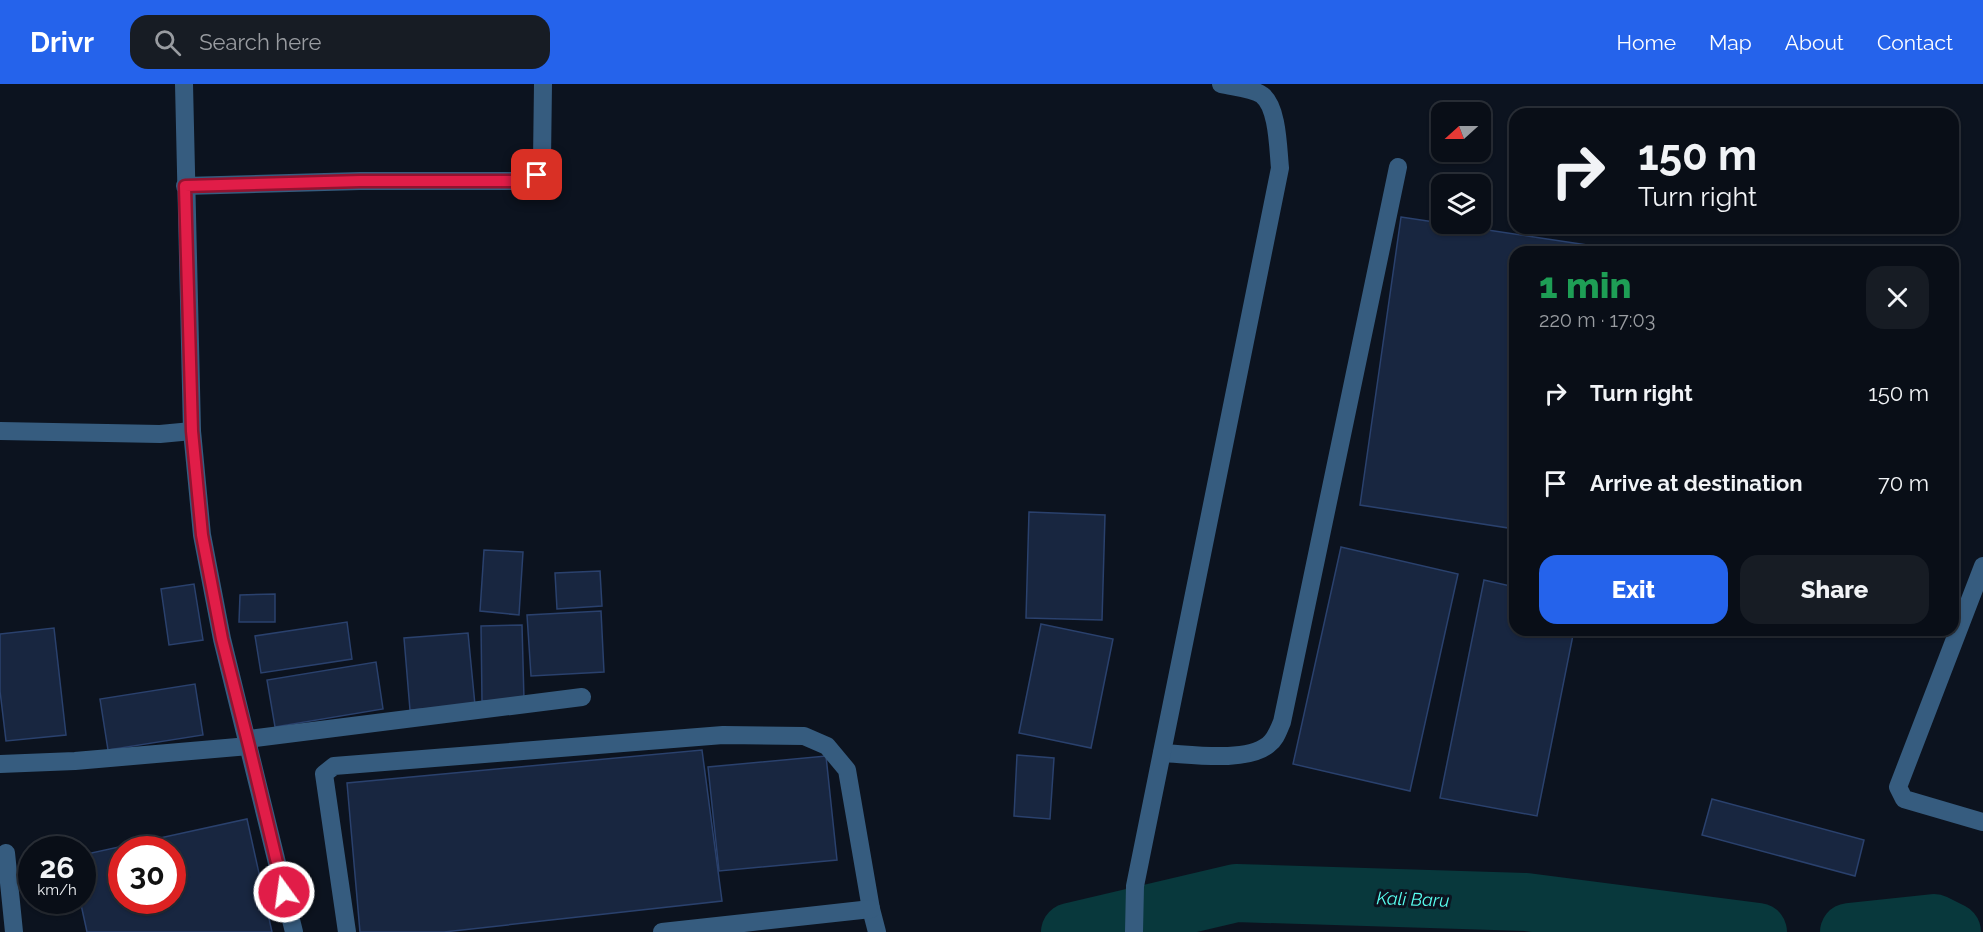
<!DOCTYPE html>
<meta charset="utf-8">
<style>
body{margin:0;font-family:Raleway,sans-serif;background:#171c24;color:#f1f3f6;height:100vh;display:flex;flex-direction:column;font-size:22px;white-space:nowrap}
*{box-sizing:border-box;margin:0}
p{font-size:20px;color:#999ca1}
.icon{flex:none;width:33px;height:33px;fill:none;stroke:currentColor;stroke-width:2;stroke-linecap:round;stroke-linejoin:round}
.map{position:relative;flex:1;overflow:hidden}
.details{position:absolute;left:1509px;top:162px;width:450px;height:390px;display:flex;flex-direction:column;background:#090e17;border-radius:18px;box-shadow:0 2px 4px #0004,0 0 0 2px #292e36}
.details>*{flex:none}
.guide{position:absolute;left:1509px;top:24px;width:450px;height:126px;border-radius:18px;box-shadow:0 2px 4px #0004,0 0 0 2px #292e36;background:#090e17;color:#f1f3f6;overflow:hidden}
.needle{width:39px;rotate:249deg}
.tools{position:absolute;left:1431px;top:18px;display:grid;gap:12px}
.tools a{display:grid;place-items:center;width:60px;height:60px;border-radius:12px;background:#090e17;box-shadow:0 2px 4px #0004,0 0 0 2px #292e36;font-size:30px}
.speed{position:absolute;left:18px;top:752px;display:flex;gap:12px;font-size:30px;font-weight:700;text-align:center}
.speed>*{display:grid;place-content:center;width:78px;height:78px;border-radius:50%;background:#090e17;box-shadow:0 2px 4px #0004,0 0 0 2px #292e36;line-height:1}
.speed small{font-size:15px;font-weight:400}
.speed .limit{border:9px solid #d22;background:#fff;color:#111}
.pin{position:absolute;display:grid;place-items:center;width:51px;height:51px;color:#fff;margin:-26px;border-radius:12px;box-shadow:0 3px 9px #0006}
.me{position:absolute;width:66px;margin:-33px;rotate:346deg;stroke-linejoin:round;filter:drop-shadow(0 0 4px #0008)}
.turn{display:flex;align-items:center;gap:21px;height:126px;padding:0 30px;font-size:27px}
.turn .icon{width:78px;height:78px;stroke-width:2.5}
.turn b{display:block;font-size:42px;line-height:51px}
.round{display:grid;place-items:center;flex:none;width:63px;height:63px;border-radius:18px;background:#171c24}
.head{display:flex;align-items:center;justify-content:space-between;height:102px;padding:0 30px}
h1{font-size:36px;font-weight:800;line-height:45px;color:#1e9e55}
.primary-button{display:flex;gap:12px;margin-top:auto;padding:12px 30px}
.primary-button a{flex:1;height:69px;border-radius:18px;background:#2563eb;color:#fff;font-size:24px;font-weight:800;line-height:69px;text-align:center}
.primary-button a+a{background:#171c24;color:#f1f3f6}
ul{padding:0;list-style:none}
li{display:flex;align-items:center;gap:18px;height:90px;padding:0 30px}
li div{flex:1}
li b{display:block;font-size:22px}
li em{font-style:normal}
header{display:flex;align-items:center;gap:36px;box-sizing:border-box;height:84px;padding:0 30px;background:#2563eb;color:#fff}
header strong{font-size:28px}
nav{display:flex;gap:33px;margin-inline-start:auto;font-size:21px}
.search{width:420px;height:54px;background:#171c24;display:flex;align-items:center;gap:15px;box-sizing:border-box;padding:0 21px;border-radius:18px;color:#999ca1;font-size:22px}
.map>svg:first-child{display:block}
</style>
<header>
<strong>Drivr</strong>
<div class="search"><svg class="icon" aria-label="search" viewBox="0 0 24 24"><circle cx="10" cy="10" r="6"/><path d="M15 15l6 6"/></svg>Search here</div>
<nav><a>Home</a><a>Map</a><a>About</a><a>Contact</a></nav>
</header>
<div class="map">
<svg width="1983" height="848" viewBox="0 0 1983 848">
<rect width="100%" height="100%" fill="#0c131f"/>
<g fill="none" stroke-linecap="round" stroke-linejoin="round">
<!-- river -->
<g stroke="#08383c" stroke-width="58">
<path d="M1070,848L1236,809L1526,818L1758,848"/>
<path d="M1849,848L1934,839L1952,848"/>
</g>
</g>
<!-- building -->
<g fill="#182640" stroke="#2a416d" stroke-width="1.5" fill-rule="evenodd">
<path d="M1401,133L1634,168H1515V445L1360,421Z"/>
<path d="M1029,428L1105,431L1102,536L1026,534Z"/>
<path d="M1341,463L1458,490L1410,707L1293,680Z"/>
<path d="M484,466L523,468L519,531L480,527Z"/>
<path d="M600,487L602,522L557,525L555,489Z"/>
<path d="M1484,496L1515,503V546H1574L1537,732L1440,714Z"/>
<path d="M194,500L203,556L169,561L161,505Z"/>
<path d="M275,510V538H239L240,511Z"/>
<path d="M601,527L604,588L531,592L527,531Z"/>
<path d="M347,538L352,575L261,589L255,552Z"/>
<path d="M1041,540L1113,555L1091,664L1019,649Z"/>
<path d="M522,541L524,616L482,617L481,542Z"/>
<path d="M54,544L66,651L6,657L0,607V550Z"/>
<path d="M468,549L475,621L410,626L404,554Z"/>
<path d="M376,578L383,625L275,643L267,596Z"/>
<path d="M195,600L203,651L108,666L100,615Z"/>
<path d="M702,666L722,817L444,848H360L347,699Z"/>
<path d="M1017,671L1054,674L1050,735L1014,732Z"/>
<path d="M826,672L837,776L719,787L708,683Z"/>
<path d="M1712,715L1864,756L1855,792L1702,751Z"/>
<path d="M247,735L272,848H87L80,816H82V771ZM122,765H172V816H122Z"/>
</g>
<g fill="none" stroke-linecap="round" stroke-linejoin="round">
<!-- minor -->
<g stroke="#365c7f" stroke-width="18">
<path d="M184,0L192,347L202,451L222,555L294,848"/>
<path d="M185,102L360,97H524L537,91L542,76L543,0"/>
<path d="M0,347L160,350L192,347"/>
<path d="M1983,482L1898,703L1904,715L1983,738"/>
<path d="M248,655L582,613"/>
<path d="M1162,669C1189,670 1245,679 1268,661C1276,655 1278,647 1282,638L1398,83"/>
<path d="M0,680L75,677L249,662"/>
<path d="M6,769L14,848"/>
<path d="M347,848L324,690L334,682L723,651L804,652L827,662L847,686L871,825L877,848"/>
<path d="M662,848L871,825"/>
<path d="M1134,848L1135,802L1280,84C1278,65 1278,23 1262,11C1252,4 1233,3 1221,0"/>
</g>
</g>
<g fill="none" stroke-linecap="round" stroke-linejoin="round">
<!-- route casing -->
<g stroke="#92132f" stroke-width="15">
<path id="route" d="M284,808L249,662L222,555L202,451L192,347L185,102L360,97H524L537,91"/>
</g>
<!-- route -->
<use href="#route" stroke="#e11d48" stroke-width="10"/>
</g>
<g text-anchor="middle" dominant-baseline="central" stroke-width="6" stroke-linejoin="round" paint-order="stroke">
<!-- water labels -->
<g font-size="18" font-style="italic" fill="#58fff0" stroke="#0c131f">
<text transform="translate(1413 815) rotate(2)">Kali Baru</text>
</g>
</g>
</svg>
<div class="tools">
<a><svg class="needle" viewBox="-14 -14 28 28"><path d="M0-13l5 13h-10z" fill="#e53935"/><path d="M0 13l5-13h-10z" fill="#999ca1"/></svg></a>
<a><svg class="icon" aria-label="layers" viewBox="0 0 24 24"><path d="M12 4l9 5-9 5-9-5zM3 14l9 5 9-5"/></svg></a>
</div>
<div class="speed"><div>26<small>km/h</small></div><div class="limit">30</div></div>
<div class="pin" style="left:537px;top:91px;background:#d93025"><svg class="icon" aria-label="arrive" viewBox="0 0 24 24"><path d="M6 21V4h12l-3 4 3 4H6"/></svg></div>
<svg class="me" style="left:284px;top:808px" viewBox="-20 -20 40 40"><circle r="17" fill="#e11d48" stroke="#fff" stroke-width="3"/><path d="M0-11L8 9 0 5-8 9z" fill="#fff"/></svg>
<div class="guide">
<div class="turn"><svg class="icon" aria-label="right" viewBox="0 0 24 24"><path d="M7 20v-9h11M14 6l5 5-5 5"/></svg><div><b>150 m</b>Turn right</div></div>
</div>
<section class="details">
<div class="head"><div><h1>1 min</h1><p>220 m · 17:03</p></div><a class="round"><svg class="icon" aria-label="close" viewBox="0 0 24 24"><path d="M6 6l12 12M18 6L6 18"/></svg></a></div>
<ul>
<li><svg class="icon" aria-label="right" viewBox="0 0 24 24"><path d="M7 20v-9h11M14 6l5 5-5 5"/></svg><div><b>Turn right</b></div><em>150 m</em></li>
<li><svg class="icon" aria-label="arrive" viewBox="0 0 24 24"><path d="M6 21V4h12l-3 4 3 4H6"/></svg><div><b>Arrive at destination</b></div><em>70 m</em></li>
</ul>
<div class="primary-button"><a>Exit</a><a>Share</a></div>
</section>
</div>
